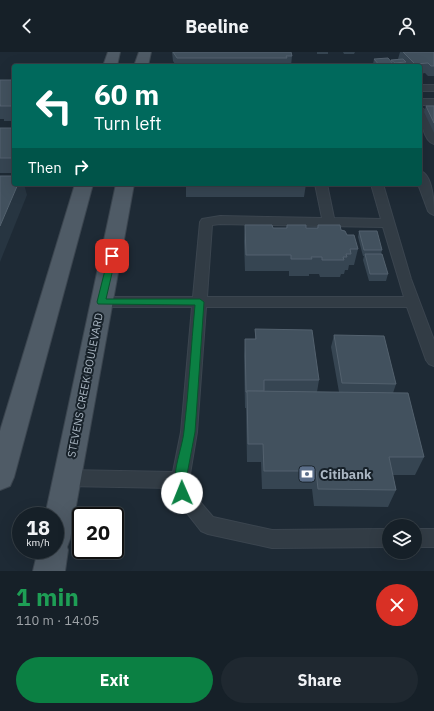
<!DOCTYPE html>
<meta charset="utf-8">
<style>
body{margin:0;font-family:"IBM Plex Sans",sans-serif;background:#1f2830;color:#f1f3f6;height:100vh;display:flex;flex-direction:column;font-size:15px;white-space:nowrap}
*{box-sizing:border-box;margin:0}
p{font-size:13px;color:#9ea3a8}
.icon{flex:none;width:22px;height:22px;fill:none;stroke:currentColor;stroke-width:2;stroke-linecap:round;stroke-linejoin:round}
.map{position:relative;height:519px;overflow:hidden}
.drawer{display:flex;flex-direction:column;background:#162028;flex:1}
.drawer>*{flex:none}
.hud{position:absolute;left:12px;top:12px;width:410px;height:122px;border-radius:4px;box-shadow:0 4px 16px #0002,0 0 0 1px #353e45;background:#00695c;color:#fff;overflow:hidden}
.controls{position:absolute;left:382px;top:467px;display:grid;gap:8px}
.controls a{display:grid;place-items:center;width:40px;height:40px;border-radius:50%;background:#162028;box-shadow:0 4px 16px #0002,0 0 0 1px #353e45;font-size:20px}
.speed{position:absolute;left:12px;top:455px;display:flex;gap:8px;font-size:20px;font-weight:700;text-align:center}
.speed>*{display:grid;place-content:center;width:52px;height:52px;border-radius:50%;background:#162028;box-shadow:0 4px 16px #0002,0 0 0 1px #353e45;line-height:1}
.speed small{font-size:10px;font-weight:400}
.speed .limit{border:2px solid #111;border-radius:6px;background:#fff;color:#111}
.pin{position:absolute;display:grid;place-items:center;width:34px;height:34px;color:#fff;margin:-17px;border-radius:8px;box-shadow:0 2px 6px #0006}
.me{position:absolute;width:44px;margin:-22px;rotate:359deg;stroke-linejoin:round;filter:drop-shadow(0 0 3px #0008)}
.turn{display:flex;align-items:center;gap:14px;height:84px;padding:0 16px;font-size:18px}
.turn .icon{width:52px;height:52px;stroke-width:2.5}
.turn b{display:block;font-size:28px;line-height:34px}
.then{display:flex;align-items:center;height:38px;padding:0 16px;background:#0003;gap:8px;font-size:15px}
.round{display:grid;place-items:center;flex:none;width:42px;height:42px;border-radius:21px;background:#1f2830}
.head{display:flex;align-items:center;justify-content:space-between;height:68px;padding:0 16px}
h1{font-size:24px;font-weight:700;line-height:30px;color:#1e9e55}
.cta{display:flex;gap:8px;margin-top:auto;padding:8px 16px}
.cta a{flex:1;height:46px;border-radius:24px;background:#0b8043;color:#fff;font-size:16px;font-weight:700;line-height:46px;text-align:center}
.cta a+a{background:#1f2830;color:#f1f3f6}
header{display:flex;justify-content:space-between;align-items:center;height:52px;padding:0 16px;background:#162028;font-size:18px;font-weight:700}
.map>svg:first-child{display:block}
</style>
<header><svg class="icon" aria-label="back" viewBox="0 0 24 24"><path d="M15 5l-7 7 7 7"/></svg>Beeline<svg class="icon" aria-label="person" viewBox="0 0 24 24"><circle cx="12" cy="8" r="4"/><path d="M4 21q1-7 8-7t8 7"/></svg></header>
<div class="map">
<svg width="434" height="519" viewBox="0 0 434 519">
<rect width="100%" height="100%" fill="#1e2a35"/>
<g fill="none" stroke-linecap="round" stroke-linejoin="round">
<!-- lane casing -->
<g stroke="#3b454f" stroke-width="2">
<g id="lane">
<rect x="420" y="33" width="14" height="6"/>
<rect x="420" y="47" width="14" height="6"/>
<path d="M420,55L425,58L434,78V92C423,89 420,65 420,55Z"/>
<path d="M420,119C433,122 434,152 434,163L430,161L428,159L418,132H420Z"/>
<path d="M315,132H327L334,166L381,167L371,132H383L411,227L434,288V314L429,312L426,308L407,255H206L197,380L189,428L190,438L213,465L272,478L389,477V495L272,496L208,482L201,479L176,447L172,436L67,434L61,432L58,426L61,420L67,418L173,420L181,380L192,255H101L96,253L94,250L96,247L101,245H193L200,170L202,167L220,164L322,166ZM220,172L383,175L404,245H207L212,173Z"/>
<rect x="415" y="477" width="19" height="18"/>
</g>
</g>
<!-- primary casing -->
<g stroke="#3b454f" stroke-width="2">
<g id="primary">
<path d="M108,0H120L117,14H103Z"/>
<path d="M139,0H151L148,14H134Z"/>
<path d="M75,132H93L14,425L10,434L0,438V379Z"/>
<path d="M116,132H134L70,487L67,495L68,498L65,519H33L38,498H55V464H45Z"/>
</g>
</g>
<!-- lane -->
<use href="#lane" fill="#323c45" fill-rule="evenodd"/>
<!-- primary -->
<use href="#primary" fill="#4f5b66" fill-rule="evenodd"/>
</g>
<!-- wall -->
<g fill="#364552">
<path d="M172,0H312H291L292,4L291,14H176L173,9Z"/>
<rect x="317" y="0" width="11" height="2"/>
<path d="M343,0H355L354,2H344Z"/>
<path d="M400,0H434V24H428L425,21L420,22V14H375L373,12L374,7L391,9V8L398,7Z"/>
<path d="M0,28H14V69H4V67H0Z"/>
<path d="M426,54H434V81L424,60Z"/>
<rect x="0" y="76" width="14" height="45"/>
<path d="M186,132H306L304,145H186Z"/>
<path d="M245,173L273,176H286L287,173L306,176H317L318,173L341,178L347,183L358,197L354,213H349L348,218H345L344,222H341L340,225H320L319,222H309V224H289V219H245L244,189Z"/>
<path d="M359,179L382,198L381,202L388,222L386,229H369L363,208L364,204H363L358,185Z"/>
<path d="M255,277L319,328L317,340H339L331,295L334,283L396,332L393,341L424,405L415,423H393L396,438L388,455L314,454L312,437H262L261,410H247L246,356H245L244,304L245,287H255Z"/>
</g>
<!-- shaded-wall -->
<path fill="#273541" d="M18,132H24L27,143L0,210V174Z"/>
<!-- building -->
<g fill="#42515e" stroke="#53616e">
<path d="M173,0H291L292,4H286L287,6H177Z"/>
<path d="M403,0H434V14H431L428,11L415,12Z"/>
<path d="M388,6L394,13L380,14L374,7Z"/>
<path d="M403,7L406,10L395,11L391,8Z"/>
<path d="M0,28H14V54H0L1,53H0Z"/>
<path d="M426,54H434V71Z"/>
<rect x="0" y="76" width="14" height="30"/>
<path d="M0,124H14V132H18L0,174Z"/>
<path d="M245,173H272L273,176H287V173H306V176H318V173H340L341,178L345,179L347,183H354L358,197H350L351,202H346L347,205H343L344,208H322V205H311L312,207H291V203H246Z"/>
<path d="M359,179H377L382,198H364Z"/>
<path d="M365,202H382L388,222H370Z"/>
<path d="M255,277L312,278L319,328H264V339H247V340H246L245,287H256Z"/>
<path d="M334,283L384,284L396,332L342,331Z"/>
<path d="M247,339L408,341L424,405H389L396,438L318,437L316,419H264L263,392H248Z"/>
</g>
<!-- route -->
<path fill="#0b8043" stroke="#07532c" d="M109,202H112L116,204L106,247H200L204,250L195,380L186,428L188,441L186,445L182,446L178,445C169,425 182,399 184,379C189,337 191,295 195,253L98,252L97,250Z"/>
<!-- icons -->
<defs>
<g id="bank-square" transform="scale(0.9)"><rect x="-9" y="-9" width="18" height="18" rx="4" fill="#5c6f8a" stroke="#172129"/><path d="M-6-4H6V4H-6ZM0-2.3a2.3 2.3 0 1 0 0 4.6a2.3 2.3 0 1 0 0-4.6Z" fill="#fff"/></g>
</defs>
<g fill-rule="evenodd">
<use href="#bank-square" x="307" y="422"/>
</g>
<g text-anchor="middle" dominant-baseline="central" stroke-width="4" stroke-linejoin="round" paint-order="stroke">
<!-- street labels -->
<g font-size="11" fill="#abb7c3" stroke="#172129">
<text transform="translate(85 333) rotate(-79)">STEVENS CREEK BOULEVARD</text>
</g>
<!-- near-poi labels -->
<g font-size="13" font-weight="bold" fill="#abb7c3" stroke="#172129" text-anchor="start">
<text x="320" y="422">Citibank</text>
</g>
</g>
</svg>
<div class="controls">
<a><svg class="icon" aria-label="layers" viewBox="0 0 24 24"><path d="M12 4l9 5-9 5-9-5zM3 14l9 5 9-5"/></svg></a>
</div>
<div class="speed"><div>18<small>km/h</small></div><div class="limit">20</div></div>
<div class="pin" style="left:112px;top:204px;background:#d93025"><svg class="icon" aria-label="arrive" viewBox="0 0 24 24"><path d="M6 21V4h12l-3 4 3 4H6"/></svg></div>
<svg class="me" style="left:182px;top:441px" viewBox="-20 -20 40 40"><circle r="19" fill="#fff"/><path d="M0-13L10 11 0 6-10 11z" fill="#0b8043"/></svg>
<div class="hud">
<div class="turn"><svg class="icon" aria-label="left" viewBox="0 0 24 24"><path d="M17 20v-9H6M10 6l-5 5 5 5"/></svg><div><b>60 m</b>Turn left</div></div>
<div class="then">Then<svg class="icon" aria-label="right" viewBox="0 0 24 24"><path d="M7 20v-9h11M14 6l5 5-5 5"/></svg></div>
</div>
</div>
<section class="drawer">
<div class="head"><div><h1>1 min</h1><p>110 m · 14:05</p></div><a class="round" style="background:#d93025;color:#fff"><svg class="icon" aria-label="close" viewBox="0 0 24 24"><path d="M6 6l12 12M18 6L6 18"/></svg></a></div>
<div class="cta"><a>Exit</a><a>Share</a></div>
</section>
